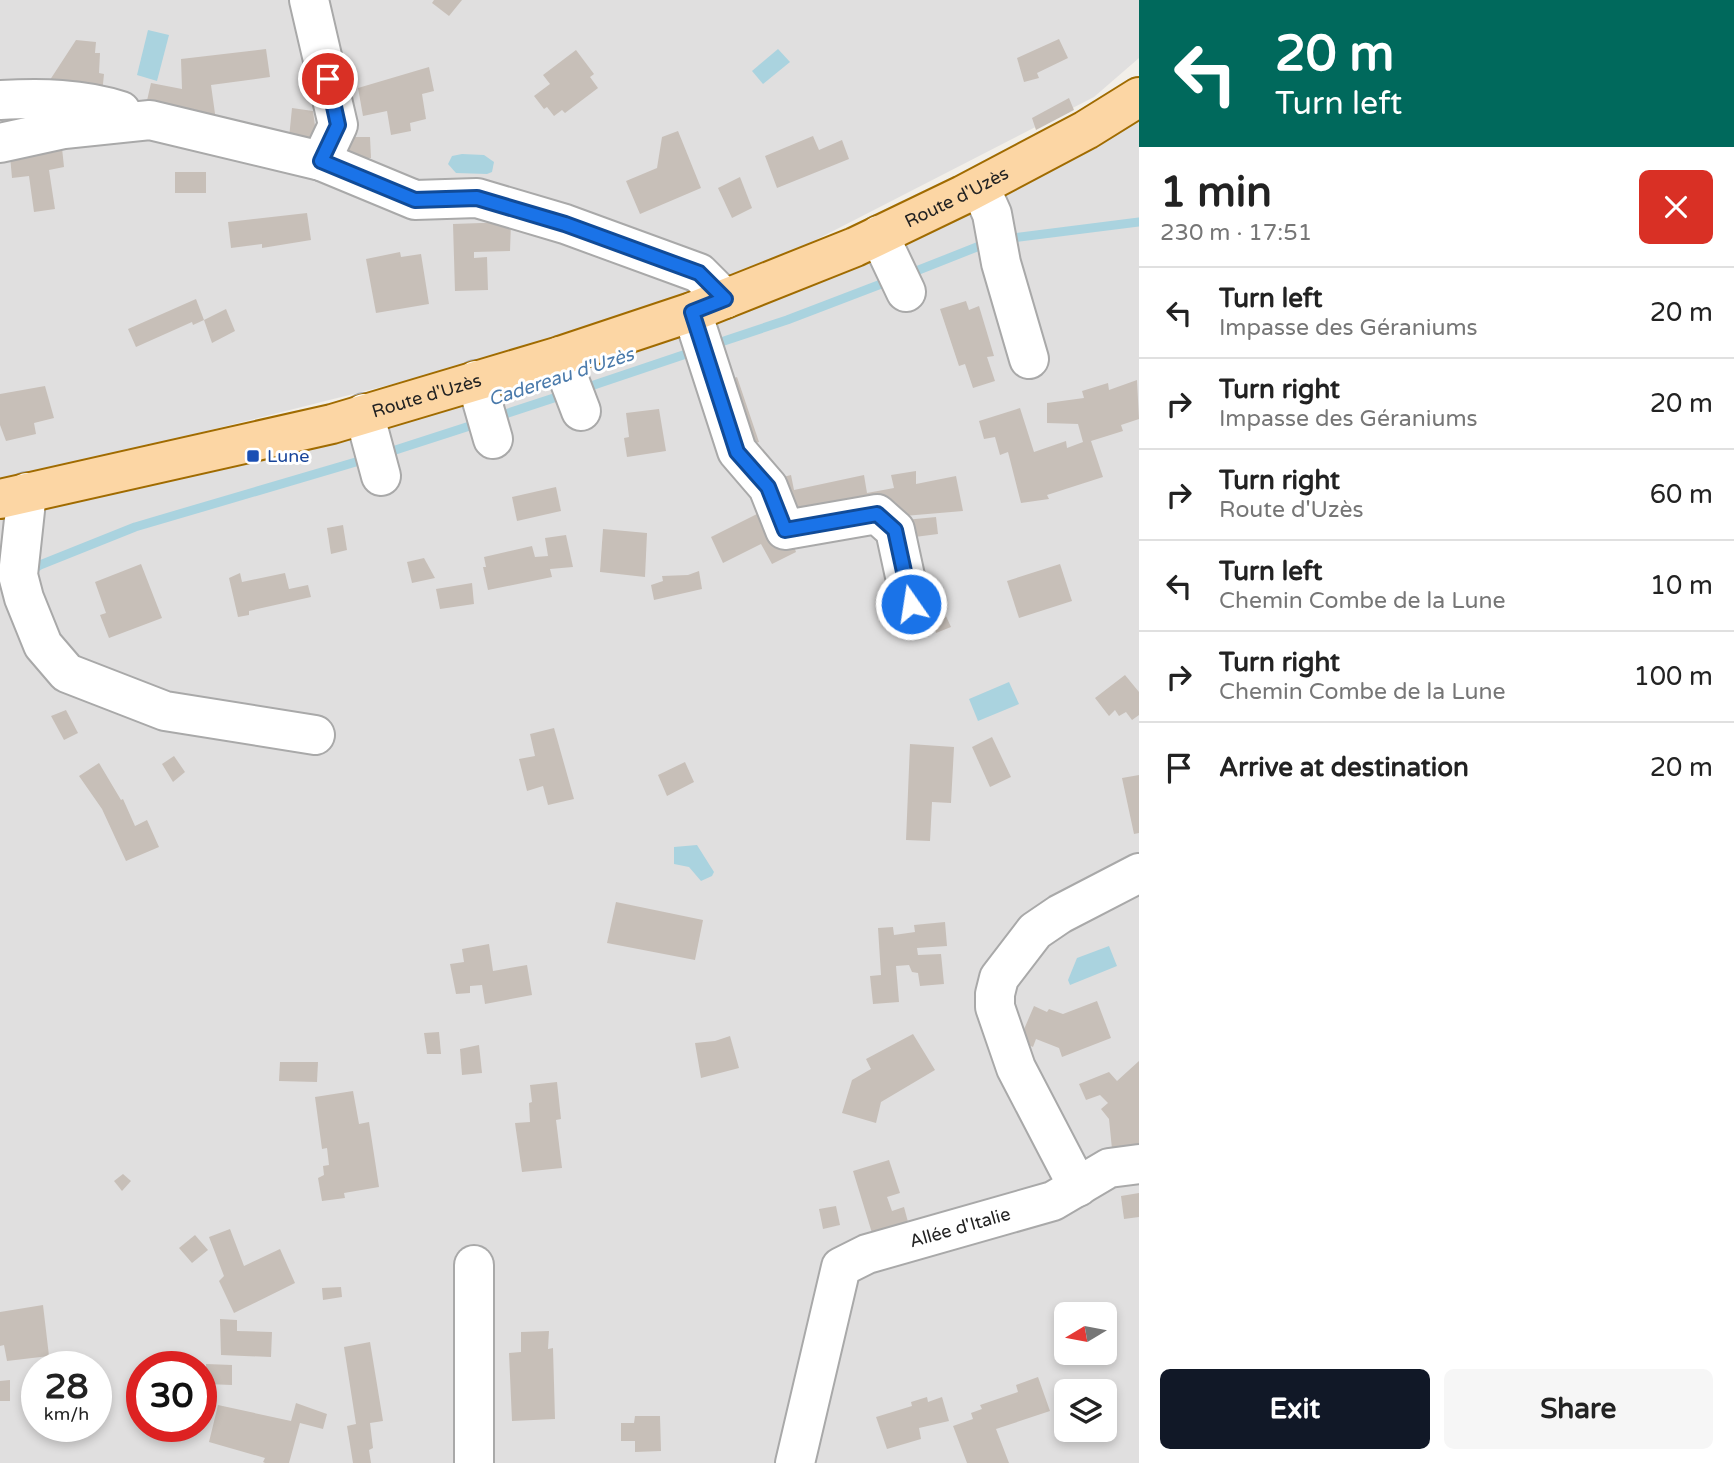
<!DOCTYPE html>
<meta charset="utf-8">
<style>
body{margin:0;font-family:"Varela Round",sans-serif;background:#f6f6f6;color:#222;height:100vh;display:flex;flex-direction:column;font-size:26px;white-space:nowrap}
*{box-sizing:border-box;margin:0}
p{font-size:23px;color:#767676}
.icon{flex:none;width:38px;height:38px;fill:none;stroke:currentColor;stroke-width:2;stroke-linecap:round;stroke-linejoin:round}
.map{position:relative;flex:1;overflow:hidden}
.sheet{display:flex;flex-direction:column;background:#fff;width:595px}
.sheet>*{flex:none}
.hud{background:#00695c;color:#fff;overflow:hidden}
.needle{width:46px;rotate:260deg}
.fabs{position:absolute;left:1054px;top:1302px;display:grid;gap:14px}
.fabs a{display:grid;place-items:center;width:63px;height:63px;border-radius:10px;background:#fff;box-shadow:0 4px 10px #0003;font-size:35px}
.speed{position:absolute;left:21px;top:1351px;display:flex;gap:14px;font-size:35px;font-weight:700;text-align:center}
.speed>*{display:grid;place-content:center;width:91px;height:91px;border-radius:50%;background:#fff;box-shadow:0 4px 10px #0003;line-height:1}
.speed small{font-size:18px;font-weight:400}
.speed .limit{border:10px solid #d22;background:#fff;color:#111}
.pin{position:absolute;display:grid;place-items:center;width:60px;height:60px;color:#fff;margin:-30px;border:4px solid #fff;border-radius:50%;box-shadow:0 2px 7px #0007}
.me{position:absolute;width:77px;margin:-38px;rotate:347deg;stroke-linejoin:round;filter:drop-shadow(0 0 5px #0008)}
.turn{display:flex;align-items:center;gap:24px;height:147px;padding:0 21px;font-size:32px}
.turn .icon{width:91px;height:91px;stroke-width:2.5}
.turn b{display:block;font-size:49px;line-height:60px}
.round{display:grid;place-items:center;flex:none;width:74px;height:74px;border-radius:10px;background:#f6f6f6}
.headline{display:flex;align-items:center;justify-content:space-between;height:119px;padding:0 21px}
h1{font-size:42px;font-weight:700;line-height:52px}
.cta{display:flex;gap:14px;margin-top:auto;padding:14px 21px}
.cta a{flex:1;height:80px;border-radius:10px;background:#111827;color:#fff;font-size:28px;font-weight:700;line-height:80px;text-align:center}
.cta a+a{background:#f6f6f6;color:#222}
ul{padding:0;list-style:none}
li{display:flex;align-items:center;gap:21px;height:91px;padding:0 21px;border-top:2px solid #e0e0e0}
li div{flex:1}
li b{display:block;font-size:26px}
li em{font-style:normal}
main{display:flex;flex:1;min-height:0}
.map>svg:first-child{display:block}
</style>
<main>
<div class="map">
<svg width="1139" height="1463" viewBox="0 0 1139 1463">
<rect width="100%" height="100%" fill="#f2efe9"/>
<!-- residential -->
<g fill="#e0dfdf" fill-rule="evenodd">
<path d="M0,0H1139V58L1094,97L763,267L512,354L0,483Z"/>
<path d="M1139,121V1463H0V516L585,365ZM1066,1314H1104V1353H1066ZM37,1367H96V1426H37ZM142,1367H201V1426H142ZM1066,1391H1104V1430H1066Z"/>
</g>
<!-- water -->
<g fill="#aad3df">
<path d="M148,30L169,35L157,81L137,75Z"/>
<path d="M778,49L790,62L763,84L752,71Z"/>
<path d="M462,154L484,155L494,162L492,172L487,174L456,173L448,164L452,156Z"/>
<path d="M1009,682L1019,704L978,721L969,699Z"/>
<path d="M697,845L714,872L712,876L701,881L689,867L674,864V847Z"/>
<path d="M1109,946L1117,966L1070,985L1068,980L1077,958Z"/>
</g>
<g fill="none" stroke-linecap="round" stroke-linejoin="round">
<!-- stream -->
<g stroke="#aad3df" stroke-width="9">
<path d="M1004,239L1139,222"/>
<path d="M906,275L987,243"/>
<path d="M712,345L787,320L889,281"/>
<path d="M582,389L695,351"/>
<path d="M496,417L566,394"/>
<path d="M383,454L479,423"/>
<path d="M28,573L40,565L135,527L366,459"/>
</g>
</g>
<!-- building -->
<g fill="#c7bfb8">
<path d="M434,0H462L449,16L432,3Z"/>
<path d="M1059,39L1068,58L1037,73L1039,78L1024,82L1017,58Z"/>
<path d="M76,40L96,42L95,53H100L99,73L104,74L102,94L48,83Z"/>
<path d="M266,49L270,77L211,85L216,121L146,105L151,83L182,89L181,59Z"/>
<path d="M576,50L594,74L590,77L598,88L565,113L562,110L554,116L547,107L544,109L534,96L550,84L543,75Z"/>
<path d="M429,67L434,91L422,94L426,119L410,123L411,131L391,135L387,111L363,116L358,88Z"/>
<path d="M1069,98L1074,110L1036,130L1032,118Z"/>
<path d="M292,108L313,111L316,133L310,143L289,138Z"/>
<path d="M678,131L701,188L640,214L626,181L657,168L662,137Z"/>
<path d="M813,136L819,150L842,140L849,159L777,188L765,156Z"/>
<path d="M351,137H370L371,158H348Z"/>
<path d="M62,148L64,167L49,170L55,209L34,212L29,176L12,178L10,156Z"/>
<rect x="175" y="172" width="31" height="21"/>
<path d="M740,177L752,208L732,218L718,188Z"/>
<path d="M307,213L311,240L262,248V244L231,248L228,222Z"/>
<path d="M511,222L510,251L474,252V258L487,257L488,290L455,291L453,224Z"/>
<path d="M400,252L401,257L421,254L429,304L376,313L366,259Z"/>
<path d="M196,299L204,320L193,325L192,322L136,347L128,329Z"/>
<path d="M966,301L969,310L979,306L994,356L987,357L995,381L973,388L965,364L959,366L940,309Z"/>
<path d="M226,309L235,331L212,343L204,320Z"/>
<path d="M737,377L759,442L744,447L723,382Z"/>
<path d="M1137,380L1139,419L1121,425L1123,431L1091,441L1103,477L1047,495L1049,499L1021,503L1008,452L1000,455L995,437L984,439L979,421L1020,408L1034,452L1066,441L1067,448L1083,442L1078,424L1047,423V403L1084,398L1082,391L1108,383L1109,390Z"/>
<path d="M45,386L54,418L34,423L36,434L6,441L0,425V394Z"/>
<path d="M659,409L666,451L627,457L624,438L629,437L626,413Z"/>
<path d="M916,471V484L956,476L963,511L904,516L895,502L789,522L779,478L791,475L794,490L864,475L867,493L894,488L891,475Z"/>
<path d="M556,487L561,511L517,521L512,497Z"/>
<path d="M769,508L789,532L796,552L772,564L761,544L723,563L711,537Z"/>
<path d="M936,517L938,534L907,538L905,520Z"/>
<path d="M343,525L347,550L331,554L327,528Z"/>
<path d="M603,529L647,533L645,577L600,572Z"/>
<path d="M566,535L573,567L550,569L552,577L488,590L483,567H486L484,557L532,546L535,557L548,556L545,538Z"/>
<path d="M424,558L435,578L412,583L407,562Z"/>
<path d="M141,564L162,618L109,638L100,615L106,613L95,582Z"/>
<path d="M1060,564L1072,601L1019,618L1007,581Z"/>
<path d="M699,571L702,589L654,600L651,585L663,581L662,576L688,575Z"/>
<path d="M240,573L242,582L285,573L289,589L308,585L311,597L249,611V615L238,617L229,578Z"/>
<path d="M472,583L474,604L440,609L436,589Z"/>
<path d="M945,614L951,627L936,633L931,618Z"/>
<path d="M1125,675L1139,692V715L1132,720L1126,712L1119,716L1115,710L1109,716L1095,698Z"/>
<path d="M66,710L78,733L64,740L51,716Z"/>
<path d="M554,728L574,799L548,805L543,786L527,791L519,759L535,756L530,734Z"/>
<path d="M992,737L1011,777L990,787L972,747Z"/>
<path d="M910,744L954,747L951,803L932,802L930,841L906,840Z"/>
<path d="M174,756L185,772L173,782L162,764Z"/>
<path d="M685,762L694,782L667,796L658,775Z"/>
<path d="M99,763L121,800L123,799L135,826L147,820L159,847L126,861L102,809L79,776Z"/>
<path d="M1139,775V833L1134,834L1122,778Z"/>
<path d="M616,902L703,920L695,960L607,943Z"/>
<path d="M945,922L947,946L917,948L918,955L941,954L944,984L920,986L918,973L912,972L909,965L896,966L899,1002L873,1004L870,976L881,975L878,928L893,927L894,935L915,932L914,925Z"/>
<path d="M489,944L493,971L527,965L532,995L485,1004L482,985L470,986V993L456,994L450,964L464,962L462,949Z"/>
<path d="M1097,1001L1111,1038L1062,1057L1059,1048L1036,1039L1033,1047L1019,1041L1034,1006L1047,1012L1049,1009L1063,1014Z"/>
<path d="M439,1032L441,1054H427L424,1033Z"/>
<path d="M913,1034L935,1070L881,1102L876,1123L842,1113L852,1080L871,1069L866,1059Z"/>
<path d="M730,1036L739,1068L701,1078L695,1043L715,1041Z"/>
<path d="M479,1045L482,1073L462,1075L460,1049Z"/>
<path d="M1139,1061V1147L1112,1149L1109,1119L1101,1109L1108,1103L1100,1095L1086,1100L1079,1084L1109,1072L1117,1081Z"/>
<path d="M280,1062H318L317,1082L279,1081Z"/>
<path d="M557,1082L561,1119L556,1120L562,1168L522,1172L515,1123L530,1122L529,1103L532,1102L530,1085Z"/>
<path d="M353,1091L359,1124L369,1122L379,1187L344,1193L345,1198L322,1201L318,1178L324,1175L323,1166L329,1165L327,1148L322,1149L315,1097Z"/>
<path d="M889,1160L900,1193L887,1197L892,1211L904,1207L908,1222L872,1233L853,1171Z"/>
<path d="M123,1174L131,1181L122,1191L114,1181Z"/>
<path d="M1139,1193V1217L1124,1219L1121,1196Z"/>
<path d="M836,1206L840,1225L823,1229L819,1209Z"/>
<path d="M230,1229L244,1266L280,1249L295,1283L234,1313L219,1281L224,1276L209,1237Z"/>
<path d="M195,1235L208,1250L192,1263L179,1248Z"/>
<path d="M341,1287L342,1297L323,1300L322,1288Z"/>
<path d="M43,1305L49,1356L7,1361L4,1345L0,1346V1312Z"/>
<path d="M220,1319L237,1320V1331L272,1332L271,1357L221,1355Z"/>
<path d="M549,1331L548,1349L553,1348L555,1419L512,1421L509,1353L521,1352V1332Z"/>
<path d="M370,1342L383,1421L370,1423L373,1448L369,1450L371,1463H353L347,1426L356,1424L344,1347Z"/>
<path d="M206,1364L232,1365V1385L206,1384Z"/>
<path d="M1038,1377L1050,1411L996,1429L1009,1463H967L953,1426L973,1419L971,1413L982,1409L980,1405L1018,1392L1016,1385Z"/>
<path d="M10,1380V1401H0V1381Z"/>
<path d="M927,1397L928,1402L942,1397L949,1421L919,1428L921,1439L887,1449L876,1417L912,1406L911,1402Z"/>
<path d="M296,1403L327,1414L323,1429L300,1423L289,1463H265L263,1462L265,1458L209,1442L218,1405L291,1421Z"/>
<path d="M635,1416H660L661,1451L635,1452V1441H621V1423H634Z"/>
</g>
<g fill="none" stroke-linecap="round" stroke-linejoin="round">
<!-- minor casing -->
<g stroke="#a9a9a9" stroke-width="42">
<g id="minor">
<path d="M309,0L338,125L321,161"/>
<path d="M0,100C41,98 82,98 121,111"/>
<path d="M0,143L64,129L150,120L321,161L415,200L477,198L565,224L699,273L725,299"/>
<path d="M980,187L992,214L1001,263L1029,359"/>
<path d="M879,235L906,292"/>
<path d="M692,312L737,451L768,487L785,530L877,514L895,530L911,604"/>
<path d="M560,356L581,411"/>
<path d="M476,380L493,439"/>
<path d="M364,413L381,476"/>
<path d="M27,492L18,575L24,598L43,645L67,673L165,711L315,735"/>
<path d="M995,994L999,978L1035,931L1060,914L1139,873"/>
<path d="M995,998V1007L1016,1068L1078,1187"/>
<path d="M474,1463V1265"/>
<path id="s1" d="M795,1463L841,1267L867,1254L1053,1201L1109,1168L1139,1164"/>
</g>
</g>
<!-- major casing -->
<g stroke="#a06b00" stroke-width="42">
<g id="major">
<path id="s2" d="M0,499L332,424L560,356L692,312L855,247L963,195L1086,130L1139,97"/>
</g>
</g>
<!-- minor -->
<use href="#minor" stroke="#fff" stroke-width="38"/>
<!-- major -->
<use href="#major" stroke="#fcd6a4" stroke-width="38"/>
</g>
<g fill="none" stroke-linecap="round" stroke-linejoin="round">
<!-- route casing -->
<g stroke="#114b97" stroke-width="18">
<path id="route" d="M328,79L338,125L321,161L415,200L477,198L565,224L699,273L725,299L692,312L737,452L768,487L785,530L877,514L895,530L911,604"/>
</g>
<!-- route -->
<use href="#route" stroke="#1a73e8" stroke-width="12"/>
</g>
<!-- markers -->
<rect fill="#1a4fb4" stroke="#fff" stroke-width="2.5" x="246" y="449" width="14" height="14" rx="3.5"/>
<g text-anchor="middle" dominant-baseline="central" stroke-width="6" stroke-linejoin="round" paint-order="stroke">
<!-- street labels -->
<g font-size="18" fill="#222" stroke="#fff">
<text stroke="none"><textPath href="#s2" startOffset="1006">Route d'Uzès</textPath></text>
<text stroke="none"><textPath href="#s2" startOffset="439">Route d'Uzès</textPath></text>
<text stroke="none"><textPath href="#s1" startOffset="327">Allée d'Italie</textPath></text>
</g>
<!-- transit labels -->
<g font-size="18" fill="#164399" stroke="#fff" text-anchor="start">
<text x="267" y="456">Lune</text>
</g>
<!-- water labels -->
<g font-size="19" font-style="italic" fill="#4a7aab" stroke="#fff">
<text transform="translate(561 377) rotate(-18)">Cadereau d'Uzès</text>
</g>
</g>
</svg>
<div class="fabs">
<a><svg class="needle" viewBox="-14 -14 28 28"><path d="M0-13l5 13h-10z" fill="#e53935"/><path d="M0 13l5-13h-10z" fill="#767676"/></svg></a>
<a><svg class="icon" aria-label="layers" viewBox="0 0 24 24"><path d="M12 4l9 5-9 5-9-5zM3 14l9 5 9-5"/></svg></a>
</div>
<div class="speed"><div>28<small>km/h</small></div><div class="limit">30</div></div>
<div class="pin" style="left:328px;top:79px;background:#d93025"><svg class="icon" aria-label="arrive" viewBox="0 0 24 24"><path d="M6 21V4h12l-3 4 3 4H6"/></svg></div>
<svg class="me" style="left:911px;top:604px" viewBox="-20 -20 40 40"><circle r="17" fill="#1a73e8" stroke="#fff" stroke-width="3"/><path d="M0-11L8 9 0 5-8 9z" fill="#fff"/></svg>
</div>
<section class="sheet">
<div class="hud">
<div class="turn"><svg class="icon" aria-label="left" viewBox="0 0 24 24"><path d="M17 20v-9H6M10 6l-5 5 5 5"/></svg><div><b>20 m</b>Turn left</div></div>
</div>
<div class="headline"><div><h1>1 min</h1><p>230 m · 17:51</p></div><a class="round" style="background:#d93025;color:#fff"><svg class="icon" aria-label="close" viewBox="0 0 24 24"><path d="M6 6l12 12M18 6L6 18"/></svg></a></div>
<ul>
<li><svg class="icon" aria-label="left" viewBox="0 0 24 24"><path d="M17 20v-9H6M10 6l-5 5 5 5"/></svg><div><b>Turn left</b><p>Impasse des Géraniums</p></div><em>20 m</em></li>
<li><svg class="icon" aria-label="right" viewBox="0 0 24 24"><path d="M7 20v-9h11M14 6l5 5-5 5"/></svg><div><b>Turn right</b><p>Impasse des Géraniums</p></div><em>20 m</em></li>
<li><svg class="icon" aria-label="right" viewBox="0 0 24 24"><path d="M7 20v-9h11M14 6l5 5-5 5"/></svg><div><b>Turn right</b><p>Route d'Uzès</p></div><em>60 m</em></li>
<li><svg class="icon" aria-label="left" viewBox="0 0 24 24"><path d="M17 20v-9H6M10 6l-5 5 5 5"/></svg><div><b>Turn left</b><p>Chemin Combe de la Lune</p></div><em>10 m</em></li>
<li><svg class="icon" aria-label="right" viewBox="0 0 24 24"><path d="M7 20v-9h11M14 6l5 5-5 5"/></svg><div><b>Turn right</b><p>Chemin Combe de la Lune</p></div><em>100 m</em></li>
<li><svg class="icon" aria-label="arrive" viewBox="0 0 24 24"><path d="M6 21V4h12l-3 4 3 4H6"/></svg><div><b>Arrive at destination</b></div><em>20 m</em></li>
</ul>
<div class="cta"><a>Exit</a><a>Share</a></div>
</section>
</main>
